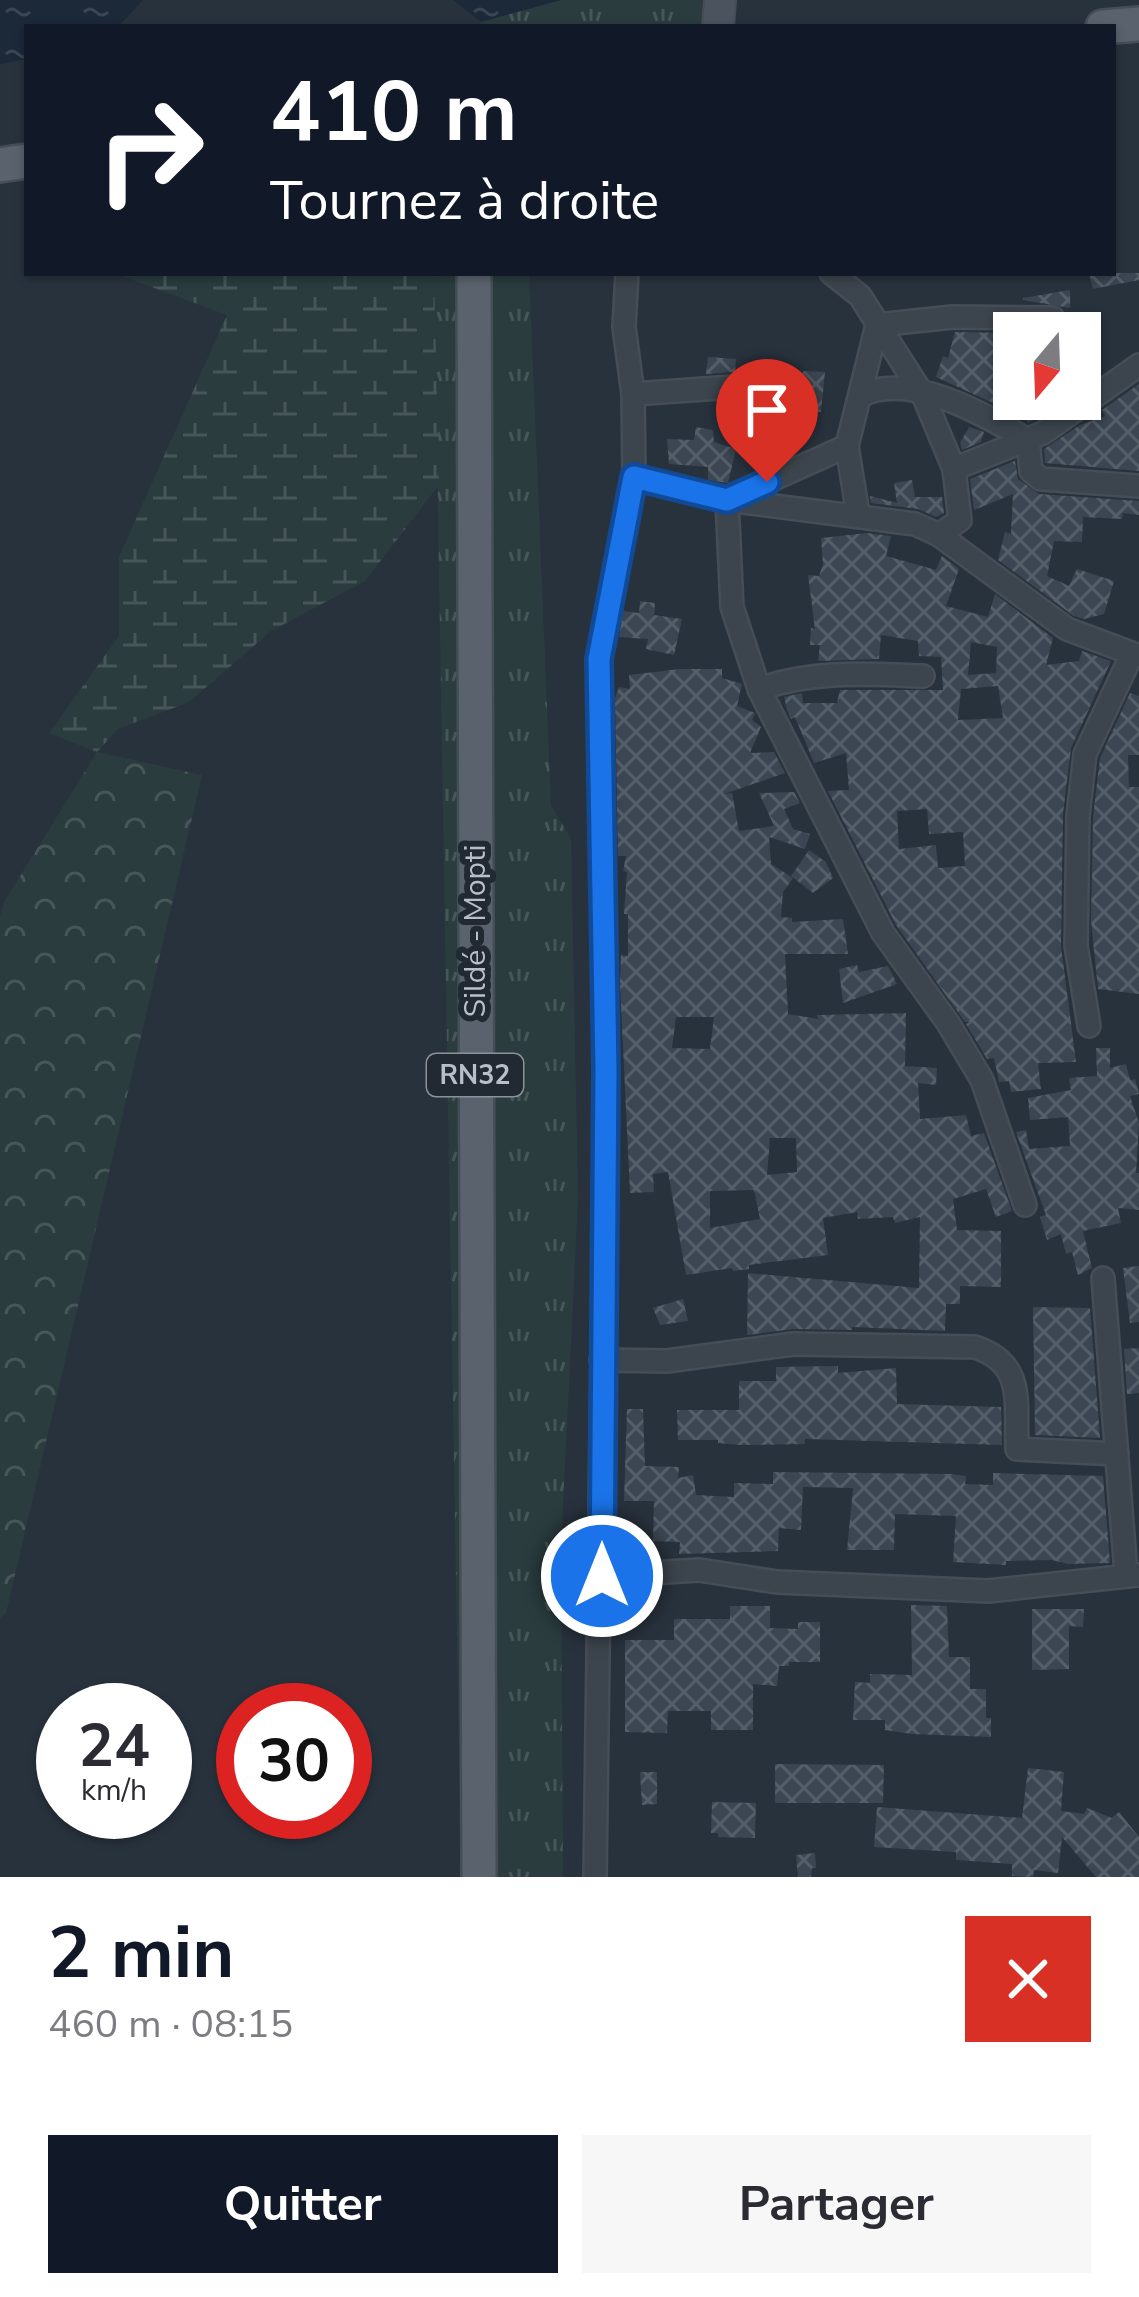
<!DOCTYPE html>
<html lang="fr">
<meta charset="utf-8">
<style>
body{margin:0;font-family:"Nunito Sans",sans-serif;background:#f7f7f7;color:#2b2b33;height:100vh;display:flex;flex-direction:column;font-size:45px;white-space:nowrap}
*{box-sizing:border-box;margin:0}
p{font-size:39px;color:#7c7c81}
.icon{flex:none;width:66px;height:66px;fill:none;stroke:currentColor;stroke-width:2;stroke-linecap:round;stroke-linejoin:round}
.map{position:relative;height:1877px;overflow:hidden}
.panel{display:flex;flex-direction:column;background:#fff;flex:1}
.panel>*{flex:none}
.hud{position:absolute;left:24px;top:24px;width:1092px;height:252px;border-radius:0px;box-shadow:0 3px 9px #0004;background:#111827;color:#fff;overflow:hidden}
.needle{width:78px;rotate:199deg}
.controls{position:absolute;left:993px;top:312px;display:grid;gap:24px}
.controls a{display:grid;place-items:center;width:108px;height:108px;border-radius:0px;background:#fff;box-shadow:0 3px 9px #0004;font-size:60px}
.speed{position:absolute;left:36px;top:1683px;display:flex;gap:24px;font-size:60px;font-weight:700;text-align:center}
.speed>*{display:grid;place-content:center;width:156px;height:156px;border-radius:50%;background:#fff;box-shadow:0 3px 9px #0004;line-height:1}
.speed small{font-size:30px;font-weight:400}
.speed .limit{border:18px solid #d22;background:#fff;color:#111}
.pin{position:absolute;display:grid;place-items:center;width:102px;height:102px;color:#fff;margin:-123px -51px;border-radius:50% 50% 50% 0;rotate:-45deg;box-shadow:0 0 12px #0007}
.pin .icon{rotate:45deg}
.me{position:absolute;width:132px;margin:-66px;rotate:0deg;stroke-linejoin:round;filter:drop-shadow(0 0 9px #0008)}
.turn{display:flex;align-items:center;gap:42px;height:252px;padding:0 48px;font-size:54px}
.turn .icon{width:156px;height:156px;stroke-width:2.5}
.turn b{display:block;font-size:84px;line-height:102px}
.round{display:grid;place-items:center;flex:none;width:126px;height:126px;border-radius:0px;background:#f7f7f7}
.head{display:flex;align-items:center;justify-content:space-between;height:204px;padding:0 48px}
h1{font-size:72px;font-weight:700;line-height:90px;color:#111827}
.action{display:flex;gap:24px;margin-top:auto;padding:24px 48px}
.action a{flex:1;height:138px;border-radius:0px;background:#111827;color:#fff;font-size:48px;font-weight:700;line-height:138px;text-align:center}
.action a+a{background:#f7f7f7;color:#2b2b33}
.map>svg:first-child{display:block}
</style>
<div class="map">
<svg width="1139" height="1877" viewBox="0 0 1139 1877">
<defs>
<pattern id="grass-tufts" width="24" height="20" patternUnits="userSpaceOnUse" patternTransform="scale(3)"><rect width="24" height="20" fill="#2a3c3e"/><path d="M3 7l-1-3M5 7V3M7 7l1-3M15 17l-1-3M17 17v-4M19 17l1-3" fill="none" stroke="#475658"/></pattern>
<pattern id="forest-crowns" width="20" height="18" patternUnits="userSpaceOnUse" patternTransform="scale(3)"><rect width="20" height="18" fill="#2a3c3e"/><path d="M2 6a3 3 0 1 1 6 0M12 15a3 3 0 1 1 6 0" fill="none" stroke="#475658"/></pattern>
<pattern id="wetland-marsh" width="20" height="14" patternUnits="userSpaceOnUse" patternTransform="scale(3)"><rect width="20" height="14" fill="#2a3c3e"/><path d="M1 5h8M5 5V1M11 12h8M15 12V8" fill="none" stroke="#475658"/></pattern>
<pattern id="water-ripples" width="26" height="14" patternUnits="userSpaceOnUse" patternTransform="scale(3)"><rect width="26" height="14" fill="#1c2939"/><path d="M2 4q2-2 4 0t4 0M15 11q2-2 4 0t4 0" fill="none" stroke="#3b4654"/></pattern>
<pattern id="building-cross-hatch" width="8" height="8" patternUnits="userSpaceOnUse" patternTransform="scale(3)"><rect width="8" height="8" fill="#3b4652"/><path d="M0 0l8 8M0 8l8-8" fill="none" stroke="#555f69"/></pattern>
</defs>
<rect width="100%" height="100%" fill="#28323d"/>
<!-- grass -->
<g fill="url(#grass-tufts)">
<path d="M561,0H706L704,27H478L481,22Z"/>
<path d="M434,273H529L551,805L571,839L578,1199L561,1545L563,1877H461Z"/>
</g>
<!-- forest -->
<path fill="url(#forest-crowns)" d="M97,752L202,775L6,1613L0,1618V916L4,902Z"/>
<!-- wetland -->
<path fill="url(#wetland-marsh)" d="M114,273H434L439,485L365,581L271,631L189,702L118,729L97,752L49,733L119,636V557L227,315Z"/>
<!-- water -->
<g fill="url(#water-ripples)">
<path d="M0,0H143L118,27H27V59L0,64Z"/>
<path d="M453,0H561L481,22Z"/>
</g>
<!-- building -->
<g fill="url(#building-cross-hatch)" fill-rule="evenodd">
<path d="M1089,273H1139V280L1093,289Z"/>
<path d="M1070,290V308L1023,300V298Z"/>
<path d="M955,332L1010,333L1014,399H1048L1046,405L1054,407L1028,423L1026,418L936,377L943,356L948,358Z"/>
<path d="M708,357L736,359L735,372L706,374Z"/>
<path d="M803,371L825,372L821,412H802Z"/>
<path d="M1139,384V471L1045,463L1044,449L1080,425L1105,416L1102,410Z"/>
<path d="M696,427L713,430L714,442L736,449L728,483L708,480V467L669,464L667,439L694,440Z"/>
<path d="M969,427L984,432L981,442L962,450L960,443Z"/>
<path d="M1015,461L1018,479L1039,494L1139,501V515L1123,513L1122,519L1083,517L1082,542L1054,541L1047,576L1069,586L1077,569L1114,581L1104,614L1084,619L1074,616L998,560L1005,532L1011,534L1013,494L974,510L970,479Z"/>
<path d="M912,480L915,497H942L944,513L936,517L918,509L871,503L870,496L897,503L894,483Z"/>
<path d="M867,533L891,536L886,556L936,570L942,556L959,569L946,606L988,617L995,594L1053,638L1046,665L1079,661L1082,651L1111,661L1071,748L1063,814L1061,946L1076,1062L1038,1063L1041,1089L1011,1092L1009,1081L999,1082L994,1058L987,1059L966,1024L970,1022H965L896,925L830,795L828,791L849,790L846,753L814,763L795,717L791,719L787,710L784,697L802,693L803,703H837L840,690H943L941,657L919,656L918,641L881,635L879,659L818,661L820,645H810L811,628L815,629L808,575L819,576L823,564L821,538ZM971,642L997,647L996,673L968,675ZM998,686L1003,718L958,720L961,689ZM927,809L929,834L963,832L965,866L938,868L936,845L899,849L897,811Z"/>
<path d="M640,601L655,603L654,615L682,619L674,655L646,649L648,639L619,637L623,611L639,613Z"/>
<path d="M680,669H722V678L742,684L737,706L755,713L752,720L761,727L750,753L774,752L785,773L724,794L732,793L739,831L774,826L759,793L794,792L800,803L784,809L793,829L810,834L805,849L769,837L771,864L793,878L783,892L781,917L792,918V922L843,919L848,954H785L788,1014L818,1019L817,1015L906,1013L905,1066L937,1068L936,1085L918,1083L920,1119L966,1115L971,1136L984,1133L1012,1211L996,1217L986,1189L953,1199L957,1230L1001,1231V1287L960,1286V1304H946L945,1331L852,1327V1330L793,1329L747,1335L748,1273L919,1288L920,1217L895,1223L893,1217L858,1219L857,1212L823,1218L828,1255L749,1265V1269L733,1271L732,1268L686,1275L668,1172L653,1174L654,1192L630,1193L620,983L621,955L628,956V914H624L627,872L623,871L626,856H618L615,698L619,687L630,689L629,675ZM676,1017H714L710,1049L672,1048ZM770,1138H796L797,1172L767,1175ZM754,1190L760,1219L710,1228V1191Z"/>
<path d="M1130,693L1139,696V755H1128L1129,787H1139V994L1098,989L1091,920L1093,817L1100,758Z"/>
<path d="M809,850L826,862L833,878L813,893L791,876Z"/>
<path d="M857,965L859,972L888,966L897,984L843,1003L839,969Z"/>
<path d="M1096,1048H1110V1068L1126,1064L1130,1080L1135,1079L1139,1094L1130,1096L1139,1123L1136,1173H1139V1210L1118,1208L1121,1223L1083,1231L1092,1268L1078,1275L1072,1252L1066,1254L1061,1234L1047,1240L1040,1217L1046,1215L1016,1132L1026,1130L1029,1149L1070,1146L1068,1117L1030,1120L1028,1098L1071,1090L1069,1078L1097,1076Z"/>
<path d="M1139,1266V1322L1130,1323L1123,1268Z"/>
<path d="M683,1299L688,1321L660,1325L653,1308Z"/>
<path d="M1033,1307L1090,1308L1100,1438L1035,1435Z"/>
<path d="M1139,1348V1393L1127,1394L1124,1349Z"/>
<path d="M838,1366V1373L896,1368L897,1404L1001,1407L1002,1445L805,1439V1444L742,1445L718,1443V1440H678L677,1410H739V1381H776V1367Z"/>
<path d="M627,1409H643L645,1466L679,1467L678,1478L693,1475L696,1495L734,1497V1483L773,1484V1472L951,1474L966,1476L965,1484L993,1485V1473L1103,1476L1110,1563L1068,1564L1052,1560L1006,1561V1565L953,1562L956,1516L895,1514L894,1550H847L853,1488L803,1487L801,1530L779,1528L778,1551L679,1554L680,1542L653,1541L654,1501H624Z"/>
<path d="M911,1605L947,1606L949,1657H970V1689H986V1718H991V1737L912,1734L885,1730V1720H853L855,1682L870,1683V1674L912,1675Z"/>
<path d="M730,1606H770V1628L798,1629V1622H820V1662H789V1666H779L777,1686L753,1684V1730H711V1711H668L667,1733L625,1732V1640H674V1619H730Z"/>
<path d="M1032,1609H1084L1083,1627L1069,1626V1669L1032,1670Z"/>
<path d="M775,1764L884,1765L883,1803H775Z"/>
<path d="M1028,1768L1064,1772L1061,1811L1084,1814L1087,1808L1112,1818L1119,1812L1139,1837V1877H1096L1062,1837L1058,1873L1034,1870L1033,1877L1012,1876V1864L956,1860V1852L874,1847L877,1807L1022,1818Z"/>
<path d="M640,1772H657V1804L642,1805Z"/>
<path d="M712,1802L756,1803L755,1838L718,1837V1833H711Z"/>
<path d="M815,1853L816,1868H812L811,1877H798L796,1855Z"/>
</g>
<g fill="none" stroke-linecap="round" stroke-linejoin="round">
<!-- minor casing -->
<g stroke="#454d56" stroke-width="26">
<g id="minor">
<path d="M831,273L860,296L923,395L954,469L960,520L939,535"/>
<path d="M633,394L762,385"/>
<path d="M860,396C908,370 985,415 1028,440L1031,471L1041,479L1139,486"/>
<path d="M847,446L727,500L732,607L759,689L883,933L948,1023L982,1080L1025,1205"/>
<path d="M954,469L1043,433L1139,365"/>
<path d="M634,477L727,500L915,524L939,535L1067,629L1139,656"/>
<path d="M858,514L847,446L877,325L953,317L1053,318L1058,333"/>
<path d="M759,689C813,670 866,674 923,676"/>
<path d="M1089,1026L1076,946L1078,816L1085,754L1132,654"/>
<path d="M1103,1278L1126,1574"/>
<path d="M601,1360L667,1361L793,1344L975,1347C1026,1364 1015,1402 1017,1449L1117,1454"/>
<path d="M602,1576L699,1570L777,1582L988,1591L1139,1575"/>
<path d="M595,1877L606,1070L599,659L634,477L633,394L624,327L627,273"/>
</g>
</g>
<!-- secondary casing -->
<g stroke="#454d56" stroke-width="34">
<path id="secondary" d="M718,27L720,0"/>
</g>
<!-- primary casing -->
<g stroke="#454d56" stroke-width="38">
<g id="primary">
<path d="M1103,27L1139,24"/>
<path d="M0,165L27,161"/>
<path d="M474,273L479,1877"/>
</g>
</g>
<!-- minor -->
<use href="#minor" stroke="#3c444d" stroke-width="21"/>
<!-- secondary -->
<use href="#secondary" stroke="#4b535f" stroke-width="30"/>
<!-- primary -->
<use href="#primary" stroke="#5a636d" stroke-width="33"/>
</g>
<g fill="none" stroke-linecap="round" stroke-linejoin="round">
<!-- route casing -->
<g stroke="#114b97" stroke-width="30">
<path id="route" d="M602,1576L606,1070L599,659L634,477L727,500L767,482"/>
</g>
<!-- route -->
<use href="#route" stroke="#1a73e8" stroke-width="21"/>
</g>
<g text-anchor="middle" dominant-baseline="central" stroke-width="12" stroke-linejoin="round" paint-order="stroke">
<!-- shield labels -->
<rect fill="#212932" stroke="#8b929b" stroke-width="3" x="427" y="1054" width="96" height="42" rx="9"/>
<g font-size="27" font-weight="bold" fill="#b8bfc8">
<text x="475" y="1075">RN32</text>
</g>
<!-- street labels -->
<g font-size="30" fill="#b8bfc8" stroke="#212932">
<text transform="translate(475 931) rotate(-90)">Sildé - Mopti</text>
</g>
</g>
</svg>
<div class="controls">
<a><svg class="needle" viewBox="-14 -14 28 28"><path d="M0-13l5 13h-10z" fill="#e53935"/><path d="M0 13l5-13h-10z" fill="#7c7c81"/></svg></a>
</div>
<div class="speed"><div>24<small>km/h</small></div><div class="limit">30</div></div>
<div class="pin" style="left:767px;top:482px;background:#d93025"><svg class="icon" aria-label="arrive" viewBox="0 0 24 24"><path d="M6 21V4h12l-3 4 3 4H6"/></svg></div>
<svg class="me" style="left:602px;top:1576px" viewBox="-20 -20 40 40"><circle r="17" fill="#1a73e8" stroke="#fff" stroke-width="3"/><path d="M0-11L8 9 0 5-8 9z" fill="#fff"/></svg>
<div class="hud">
<div class="turn"><svg class="icon" aria-label="right" viewBox="0 0 24 24"><path d="M7 20v-9h11M14 6l5 5-5 5"/></svg><div><b>410 m</b>Tournez à droite</div></div>
</div>
</div>
<section class="panel">
<div class="head"><div><h1>2 min</h1><p>460 m · 08:15</p></div><a class="round" style="background:#d93025;color:#fff"><svg class="icon" aria-label="close" viewBox="0 0 24 24"><path d="M6 6l12 12M18 6L6 18"/></svg></a></div>
<div class="action"><a>Quitter</a><a>Partager</a></div>
</section>
